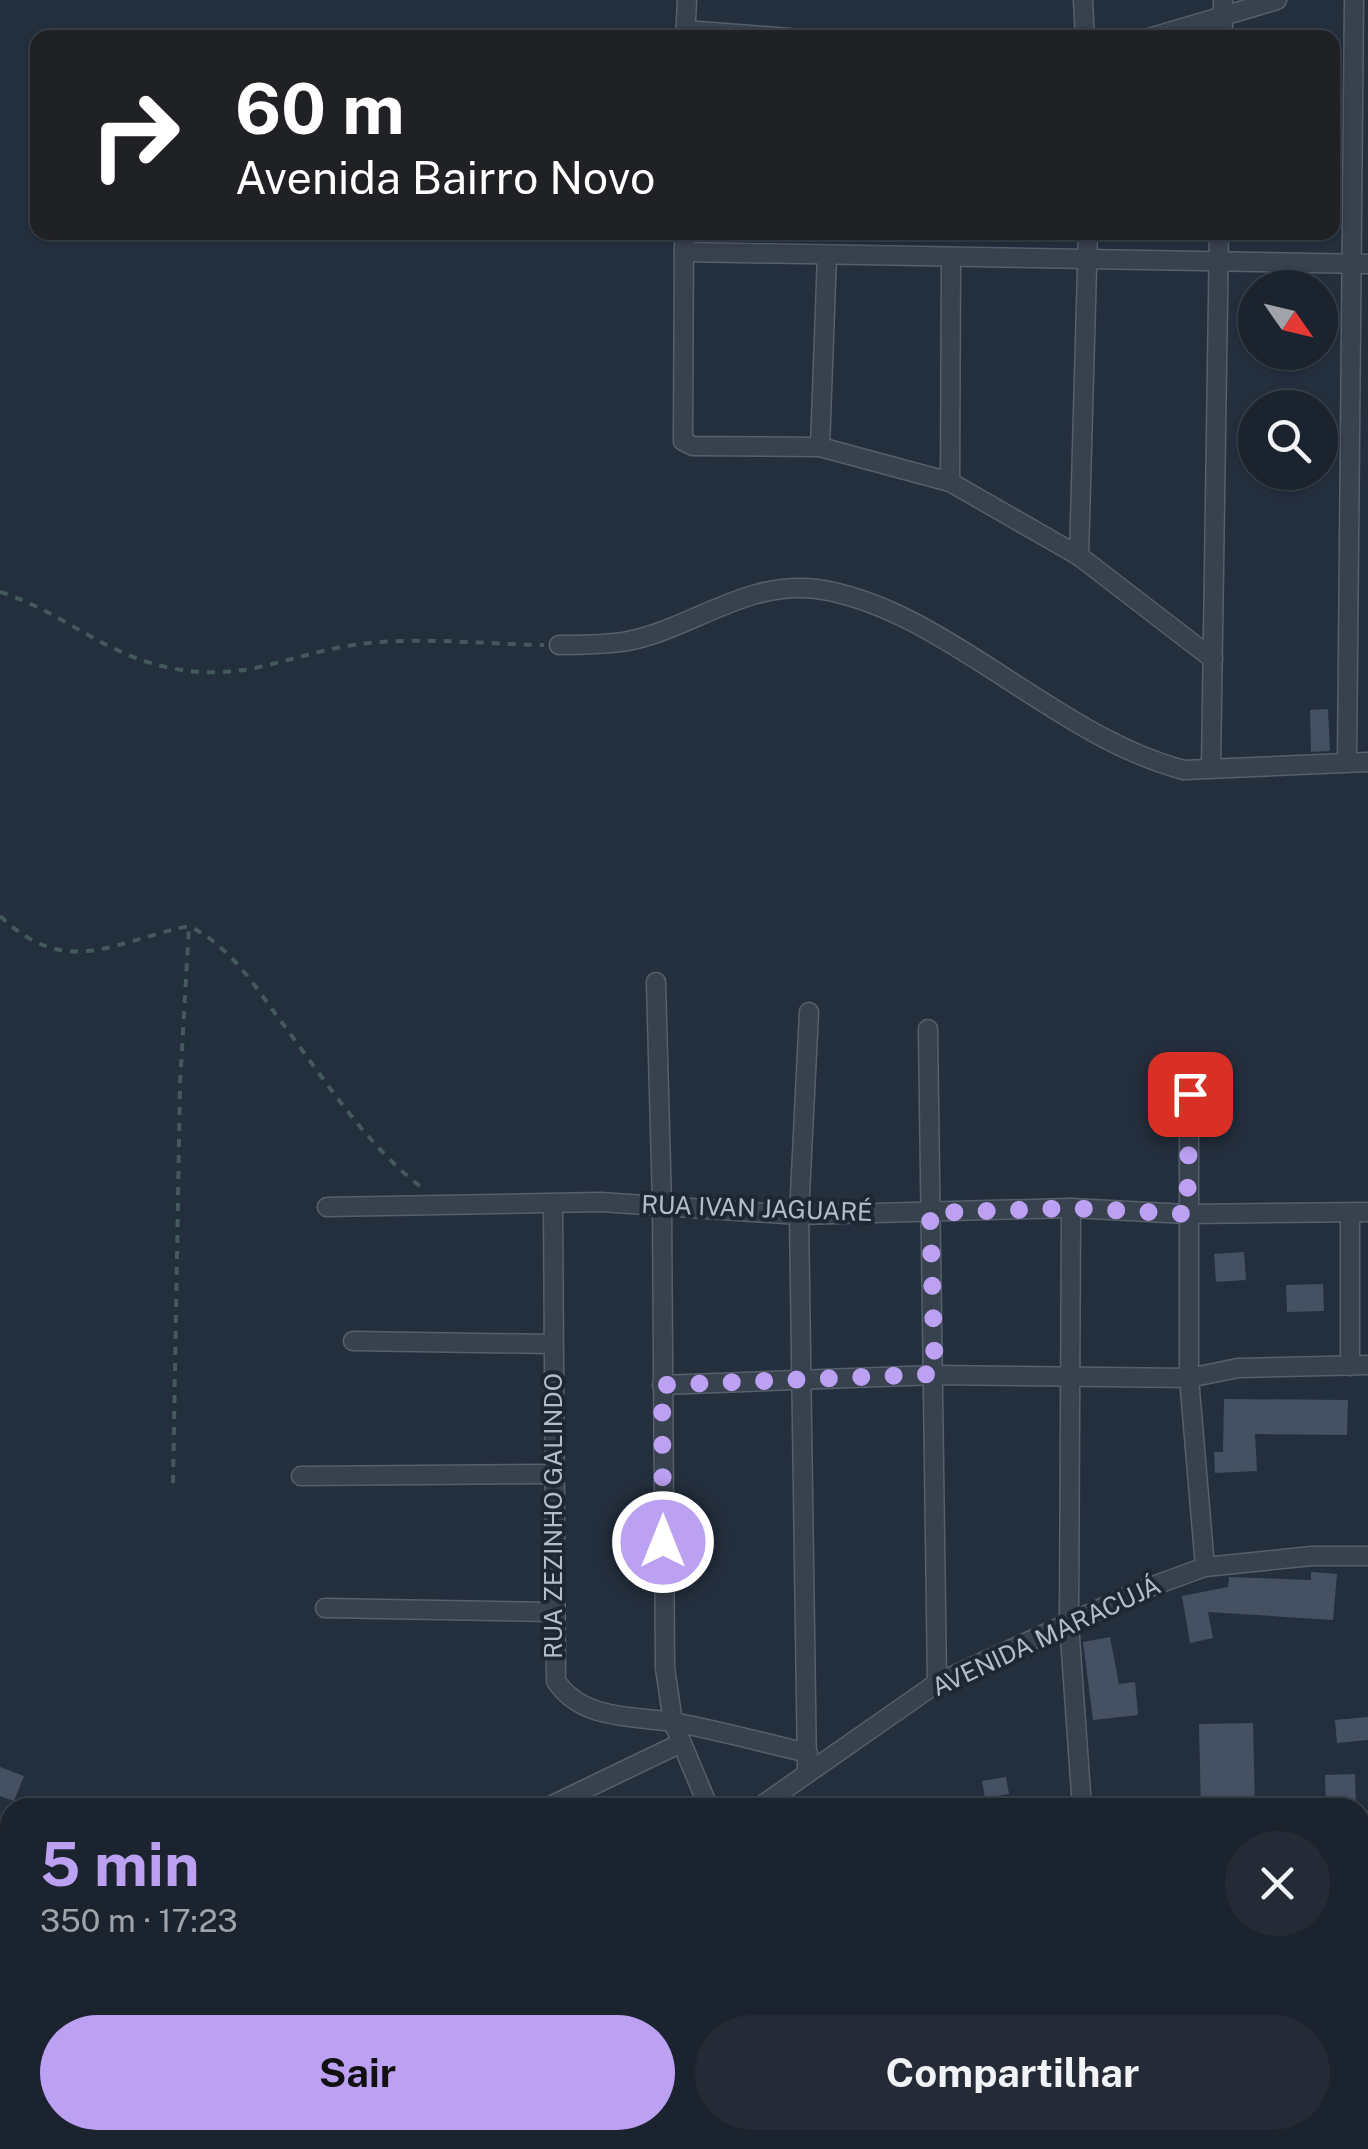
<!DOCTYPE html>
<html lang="pt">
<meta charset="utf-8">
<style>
body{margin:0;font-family:"Public Sans",sans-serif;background:#242b36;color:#f1f3f6;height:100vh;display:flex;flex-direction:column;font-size:38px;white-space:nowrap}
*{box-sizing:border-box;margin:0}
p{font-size:32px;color:#a0a4aa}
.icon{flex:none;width:55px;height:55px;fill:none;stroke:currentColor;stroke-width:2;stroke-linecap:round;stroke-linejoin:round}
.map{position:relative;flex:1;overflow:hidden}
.sheet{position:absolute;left:0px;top:1798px;width:1370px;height:352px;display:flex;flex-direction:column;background:#1b232e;border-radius:30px 30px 0 0;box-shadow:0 2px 8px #0004,0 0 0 2px #39404a}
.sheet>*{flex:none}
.banner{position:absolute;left:30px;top:30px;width:1310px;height:210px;border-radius:20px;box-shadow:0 2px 8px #0004,0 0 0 2px #39404a;background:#202124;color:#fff;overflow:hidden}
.needle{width:65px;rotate:124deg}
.fabs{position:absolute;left:1238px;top:270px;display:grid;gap:20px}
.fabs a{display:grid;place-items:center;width:100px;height:100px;border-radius:50%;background:#1b232e;box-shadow:0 2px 8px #0004,0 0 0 2px #39404a;font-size:50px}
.pin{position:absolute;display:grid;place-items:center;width:85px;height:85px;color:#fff;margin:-42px;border-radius:20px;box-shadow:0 5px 15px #0006}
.me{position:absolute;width:110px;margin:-55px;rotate:0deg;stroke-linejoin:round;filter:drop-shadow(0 0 8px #0008)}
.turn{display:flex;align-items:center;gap:35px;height:210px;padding:0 40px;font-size:45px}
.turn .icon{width:130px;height:130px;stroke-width:2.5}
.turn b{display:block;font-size:70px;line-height:85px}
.round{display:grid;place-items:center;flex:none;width:105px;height:105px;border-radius:52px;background:#242b36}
.overview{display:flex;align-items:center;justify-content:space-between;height:170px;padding:0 40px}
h1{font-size:60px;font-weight:700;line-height:75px;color:#bca0f2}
.cta{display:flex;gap:20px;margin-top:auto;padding:20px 40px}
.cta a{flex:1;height:115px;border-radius:60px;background:#bca0f2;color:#111;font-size:40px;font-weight:700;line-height:115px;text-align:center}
.cta a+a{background:#242b36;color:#f1f3f6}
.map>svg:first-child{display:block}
</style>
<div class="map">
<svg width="1368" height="2149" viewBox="0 0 1368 2149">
<rect width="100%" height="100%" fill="#242f3e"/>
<!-- green -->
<path fill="#263c3f" d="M1368,1832V2149H1066L1070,2140H1360V1833Z"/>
<!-- building -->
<g fill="#455162">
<path d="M1328,709L1330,751L1311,752L1310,710Z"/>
<path d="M1244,1252L1246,1280L1216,1282L1214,1254Z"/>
<path d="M1323,1284L1324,1311L1287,1312L1286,1285Z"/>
<path d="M1224,1399L1348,1400L1347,1435L1255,1434L1257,1471L1215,1473L1214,1452H1223Z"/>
<path d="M1311,1572L1337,1574L1333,1620L1208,1612L1213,1638L1190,1643L1182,1596L1228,1587L1229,1577L1311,1580Z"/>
<path d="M1110,1637L1119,1684L1135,1682L1138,1715L1093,1720L1083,1642Z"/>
<path d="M1368,1717V1740L1337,1743L1335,1720Z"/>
<path d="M1253,1723L1255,1807L1201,1808L1199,1724Z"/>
<path d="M0,1767L24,1776L14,1801L0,1796Z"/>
<path d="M1355,1774L1356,1808H1326L1325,1775Z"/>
<path d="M1006,1777L1009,1794L985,1798L982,1781Z"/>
</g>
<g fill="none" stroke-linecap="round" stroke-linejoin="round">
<!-- minor casing -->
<g stroke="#565f6c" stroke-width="21">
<g id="minor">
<path d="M1083,0L1085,38"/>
<path d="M1223,0V38"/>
<path d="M685,30L790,38"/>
<path d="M685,38L687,0"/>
<path d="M1149,38L1277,0"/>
<path d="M684,232L683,441L693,446L820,447L950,482L1079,556L1213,659"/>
<path d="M684,252L1368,264"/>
<path d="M820,447L827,255"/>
<path d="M950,482L951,257"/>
<path d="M1079,556L1088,232"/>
<path d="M559,645C582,645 605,645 628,641C693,628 746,580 817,589C943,607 1053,736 1184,770L1368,762"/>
<path d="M1347,762L1354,0"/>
<path d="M1211,769L1219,232"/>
<path d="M656,982L662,1204L665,1668L673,1722L709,1808"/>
<path d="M928,1029L937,1683"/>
<path d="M1189,1093V1378L1205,1567"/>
<path d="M553,1203L556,1681C583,1722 636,1715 678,1723C721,1731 764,1743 808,1753"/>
<path d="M327,1207L600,1202L799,1215L1071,1208L1187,1214L1368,1212"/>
<path d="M1071,1208L1069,1623L1082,1808"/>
<path d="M1350,1214V1366"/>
<path d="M353,1341L551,1344"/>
<path d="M662,1385L935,1375L1189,1378L1238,1368L1368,1365"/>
<path d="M301,1476L554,1474"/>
<path d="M325,1608L555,1612"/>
<path d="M807,1770L799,1215L809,1012"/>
<path d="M546,1808L681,1743"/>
<path d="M758,1808L937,1683L1139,1591L1205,1567L1312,1556H1368"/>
<path d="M1360,1821H1368"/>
<path d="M0,1927L10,1926"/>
<path d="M0,2125L10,2123"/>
<path d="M117,2140L118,2149"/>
<path d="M744,2140L748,2149"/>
<path d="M1090,2140L1114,2149"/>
<path d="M298,2149L314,2140"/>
<path d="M640,2149L658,2140"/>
<path d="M942,2149L944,2140"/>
<path d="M1069,2149L1070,2140"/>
</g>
</g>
<!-- path -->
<g stroke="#44595c" stroke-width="4" stroke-dasharray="8 8" stroke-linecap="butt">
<path d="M0,592C59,610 104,654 166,667C242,684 283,656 353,645C415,636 482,644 544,645"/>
<path d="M0,916C66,979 112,942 189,926C230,946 254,985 280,1020C323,1077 364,1143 421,1187"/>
<path d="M173,1483L180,1084L189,926"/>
</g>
<!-- minor -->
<use href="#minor" stroke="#38414e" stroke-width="18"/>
</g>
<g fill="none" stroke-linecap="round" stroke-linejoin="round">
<!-- route -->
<path stroke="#bca0f2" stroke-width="18" stroke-dasharray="0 32.4" d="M663,1542L662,1385L935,1374L930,1213L1071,1208L1187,1214L1190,1094"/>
</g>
<g text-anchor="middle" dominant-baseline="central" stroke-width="8" stroke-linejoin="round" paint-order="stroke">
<!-- street labels -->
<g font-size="25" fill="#b4bcc9" stroke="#1d2633">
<text transform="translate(757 1208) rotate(2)">RUA IVAN JAGUARÉ</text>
<text transform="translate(553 1516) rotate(-90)">RUA ZEZINHO GALINDO</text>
<text transform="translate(1046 1636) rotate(-25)">AVENIDA MARACUJÁ</text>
</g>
</g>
</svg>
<div class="fabs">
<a><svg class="needle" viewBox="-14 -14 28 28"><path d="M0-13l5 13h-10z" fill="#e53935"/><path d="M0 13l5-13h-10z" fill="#a0a4aa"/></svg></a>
<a><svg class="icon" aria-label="search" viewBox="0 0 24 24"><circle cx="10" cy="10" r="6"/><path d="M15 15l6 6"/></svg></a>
</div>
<div class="pin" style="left:1190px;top:1094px;background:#d93025"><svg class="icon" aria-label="arrive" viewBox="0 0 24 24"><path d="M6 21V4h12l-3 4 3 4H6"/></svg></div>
<svg class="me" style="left:663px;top:1542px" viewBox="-20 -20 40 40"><circle r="17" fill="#bca0f2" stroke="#fff" stroke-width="3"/><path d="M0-11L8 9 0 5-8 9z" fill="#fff"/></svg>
<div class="banner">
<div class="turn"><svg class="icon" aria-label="right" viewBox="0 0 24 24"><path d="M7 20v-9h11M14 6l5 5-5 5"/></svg><div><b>60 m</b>Avenida Bairro Novo</div></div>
</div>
<section class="sheet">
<div class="overview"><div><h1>5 min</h1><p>350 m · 17:23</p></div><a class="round"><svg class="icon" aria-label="close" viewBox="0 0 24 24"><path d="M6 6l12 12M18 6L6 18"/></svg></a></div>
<div class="cta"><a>Sair</a><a>Compartilhar</a></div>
</section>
</div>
